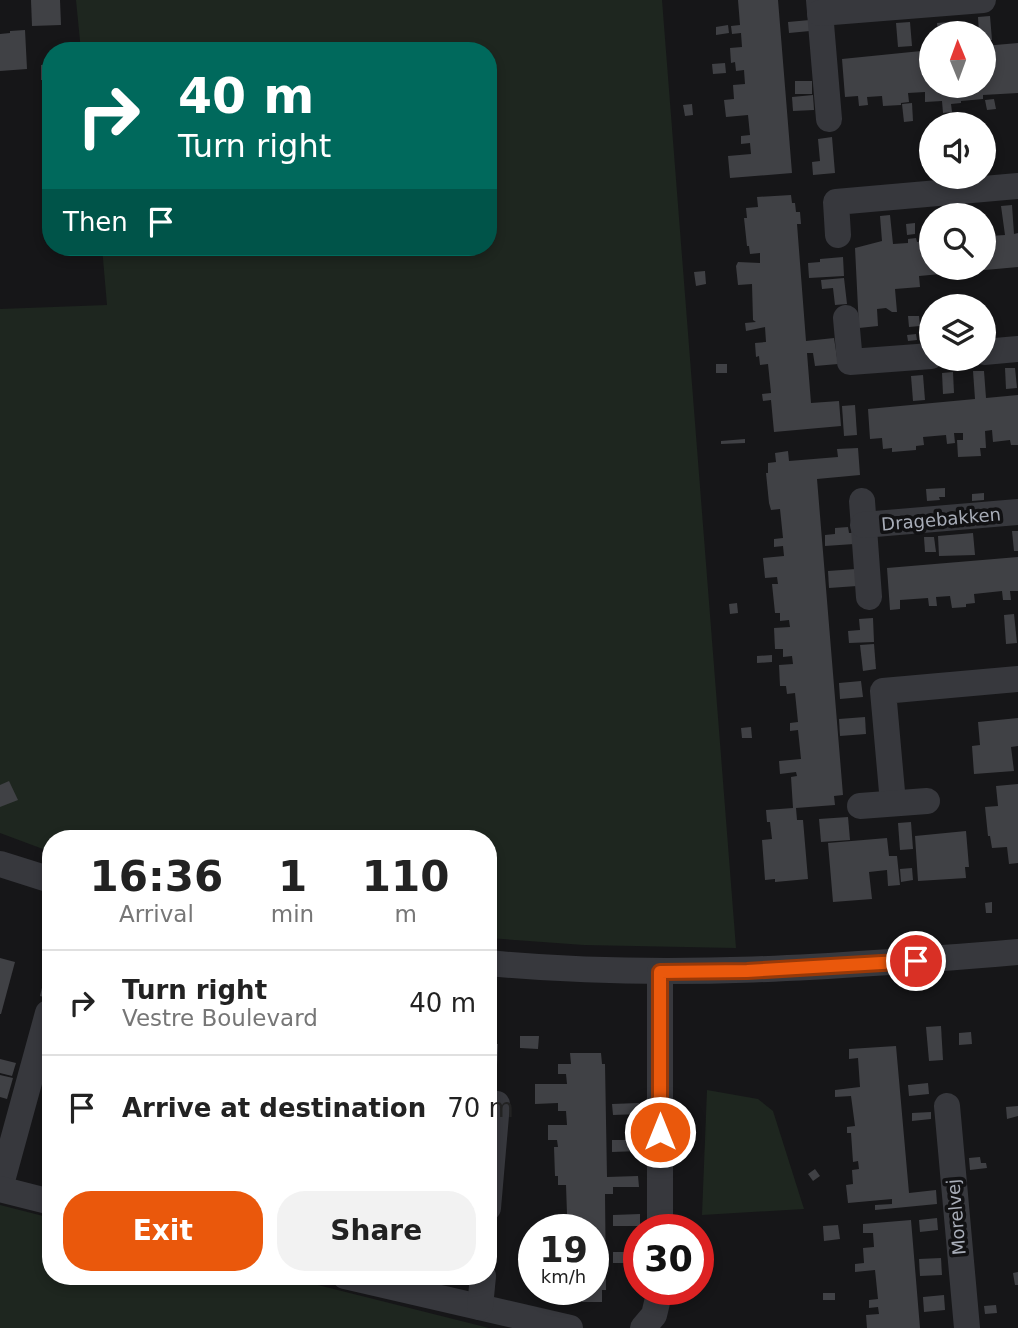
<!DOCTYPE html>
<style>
body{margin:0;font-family:"DejaVu Sans",sans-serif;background:#f2f2f2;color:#222;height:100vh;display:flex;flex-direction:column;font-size:26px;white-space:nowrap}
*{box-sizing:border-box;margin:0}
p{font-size:23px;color:#767676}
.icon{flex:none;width:38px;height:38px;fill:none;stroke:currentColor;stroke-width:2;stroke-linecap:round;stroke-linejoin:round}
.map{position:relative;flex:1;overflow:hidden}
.details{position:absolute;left:42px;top:830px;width:455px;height:455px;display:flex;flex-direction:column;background:#fff;border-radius:28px;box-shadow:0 4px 10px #0003}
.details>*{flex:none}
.banner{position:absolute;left:42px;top:42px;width:455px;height:214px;border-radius:28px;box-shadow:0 4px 10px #0003;background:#00695c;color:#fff;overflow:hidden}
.needle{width:46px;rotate:359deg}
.fabs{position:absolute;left:919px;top:21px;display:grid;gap:14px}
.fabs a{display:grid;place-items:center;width:77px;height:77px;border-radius:50%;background:#fff;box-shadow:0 4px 10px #0003;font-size:35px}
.speed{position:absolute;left:518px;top:1214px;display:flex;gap:14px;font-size:35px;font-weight:700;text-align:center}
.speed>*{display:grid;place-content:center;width:91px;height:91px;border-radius:50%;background:#fff;box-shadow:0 4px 10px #0003;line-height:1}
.speed small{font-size:18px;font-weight:400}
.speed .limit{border:10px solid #d22;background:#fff;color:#111}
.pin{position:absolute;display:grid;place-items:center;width:60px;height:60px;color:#fff;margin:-30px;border:4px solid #fff;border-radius:50%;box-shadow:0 2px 7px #0007}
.me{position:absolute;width:77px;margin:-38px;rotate:0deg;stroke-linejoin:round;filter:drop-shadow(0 0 5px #0008)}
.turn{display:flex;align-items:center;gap:24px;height:147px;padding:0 21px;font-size:32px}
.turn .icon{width:91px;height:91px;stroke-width:2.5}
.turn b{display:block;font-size:49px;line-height:60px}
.then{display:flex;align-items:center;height:66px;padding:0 21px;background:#0003;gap:14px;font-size:26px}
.eta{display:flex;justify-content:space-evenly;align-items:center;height:119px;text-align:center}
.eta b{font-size:42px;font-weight:700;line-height:49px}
.cta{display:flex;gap:14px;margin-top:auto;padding:14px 21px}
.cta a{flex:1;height:80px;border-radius:28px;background:#ea580c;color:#fff;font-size:28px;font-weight:700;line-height:80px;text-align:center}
.cta a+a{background:#f2f2f2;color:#222}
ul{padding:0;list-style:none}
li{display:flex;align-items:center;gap:21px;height:105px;padding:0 21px;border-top:2px solid #e0e0e0}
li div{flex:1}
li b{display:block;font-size:26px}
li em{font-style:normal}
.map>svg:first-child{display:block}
</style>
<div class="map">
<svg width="1018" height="1328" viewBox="0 0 1018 1328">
<rect width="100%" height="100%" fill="#161618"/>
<!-- green -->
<g fill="#1e261f">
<path d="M76,0H662L736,948L584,945L488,938V838H51V852L0,833V309L107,305L102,247H488V51H81Z"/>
<path d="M707,1090L758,1099L773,1111L804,1209L702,1215Z"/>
<path d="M0,1205L51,1218V1276H282L489,1328H0Z"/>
</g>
<!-- building -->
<g fill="#404145">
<path d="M31,0H60L61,25L32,26Z"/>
<path d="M738,0H778L792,173L730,178L728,156L751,154L750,143L741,144V136L750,135L748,115L726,117L724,100L734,99L733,85L745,84L744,70L736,71L735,62L731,63L730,48L742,47L741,33L732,34L731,26L740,25Z"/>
<path d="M990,16L992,40L984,41V33H979L978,17Z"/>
<path d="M810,20V31L789,33L788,22Z"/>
<path d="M910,22L912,46L898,47L896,23Z"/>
<path d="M949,22L950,33H938L937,23Z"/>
<path d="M728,25L729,33L716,35V27Z"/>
<path d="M25,30L27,69L0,71V34L10,33V31Z"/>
<path d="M1018,43V93L983,95V99L961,101V103L951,104L952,112L943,113L942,101L925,102V92L908,93L909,102L901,103V105L883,106L882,96L867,97L868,105L859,106L858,96L845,97L842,59L931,50V86H984V46Z"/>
<path d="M725,63L726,73L713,74L712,64Z"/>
<path d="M51,64V80H41V65Z"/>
<rect x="795" y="81" width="17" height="13"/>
<path d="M813,95L814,110L793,111L792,97Z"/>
<path d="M994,99L996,109L987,110L985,100Z"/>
<path d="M912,103L913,121L904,122L902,104Z"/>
<path d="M692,104L693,115L685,116L683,105Z"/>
<path d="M832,137L835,173L813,175L812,162L820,161L818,139Z"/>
<path d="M791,195L792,203H795L796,212H800L801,224H797L806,341L834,338L838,364L815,366L813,353H807L811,403L839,401L841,426L774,432L771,400L763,401L762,394L771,393L768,364L760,365L759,356L756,357L755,343L766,342L765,327L746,331L745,323L756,322L753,320L752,284L738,285L736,266L738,262L760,263V253L750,254L749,246H747L744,218H747L746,208L758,207L757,197Z"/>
<path d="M1012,205L1014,234L1018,233V267L919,276L920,287L895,289L897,312H892L886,308L877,309L878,326L859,328L855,248L882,241L880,216L890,215L893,244L908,243V239L916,238L917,242L931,241V268H984V232H990V236L1005,235L1001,206Z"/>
<path d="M915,223V234L907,235L906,224Z"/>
<path d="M843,257L844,276L809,278L808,263L820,262V259Z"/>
<path d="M705,271L706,284L696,286L694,272Z"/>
<path d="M844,278L847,304L835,305L833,288L822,289L821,280Z"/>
<path d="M908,316H919L920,326L909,327Z"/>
<path d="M916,334L917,340L908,341L907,335Z"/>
<rect x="716" y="364" width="11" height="9"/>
<path d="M1005,368H1015L1017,388L1006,389Z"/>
<path d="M973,371H984L986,398L1018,395V445H1011L1010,440L993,442L992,430L985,431L986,448H980L981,456L958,457L957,440H963V433H954L955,443L947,444L946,435L923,437L924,445L916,446V450L892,452V448L883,449L882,438L870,439L868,409L975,399Z"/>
<path d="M953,372L954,393L943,394L942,373Z"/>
<path d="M923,375L925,400L913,401L911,376Z"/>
<path d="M855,405L857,435L844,436L842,406Z"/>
<path d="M745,439V443L721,444V441Z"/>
<path d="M858,448L860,475L817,479L843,795L834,796L835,805L796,808L797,820H803L808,879L775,882V879L765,880L762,840L772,839L770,822H767L766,810L793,808L791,777L797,776L796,772L780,774L779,761L801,759L798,730L790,731V723L798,722L795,693L787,694L786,686H780L779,665L793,664L792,656L783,657V649H775L774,628L790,627L789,620L780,621V613H775L772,584H778L777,577L765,578L763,558L784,556L783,546L774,547V539L783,538L780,509L771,510L769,503L766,473H768V463L776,462L775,453L788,451L789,461L838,457L837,449Z"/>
<path d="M945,488V497H939L940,500L927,501L926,489Z"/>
<path d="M984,493V500L972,501V494Z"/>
<path d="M848,527L849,533H853L854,544L825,546V535L835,534V528Z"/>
<path d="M1012,531H1018V551H1014Z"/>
<path d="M973,533L975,555L939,556L938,536Z"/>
<path d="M924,537H934L936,552H925Z"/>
<path d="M1018,557V591H1010L1011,600H1003L1002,591L974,594L975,603L966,604V607L952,608L950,596L936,597L937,606H929L928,598L900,600V609L890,610L887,568Z"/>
<path d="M856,569L857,586L829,588L828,571Z"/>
<path d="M737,603L738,613L730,614L729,604Z"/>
<path d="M1014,614L1017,643L1006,644L1004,615Z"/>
<path d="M873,618L874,642L849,643L848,631L860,630L859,619Z"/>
<path d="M874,644L876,669L863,671L860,645Z"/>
<path d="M772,655V662L757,663V656Z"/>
<path d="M861,681L863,697L840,699L839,683Z"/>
<path d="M865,717L866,734L840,736L839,719Z"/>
<path d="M1018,718V746L1011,747L1014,771L974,774L972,746L980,745L978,722Z"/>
<path d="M751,727L752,738H742L741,728Z"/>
<path d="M9,781L18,800L0,807V785Z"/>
<path d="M1018,784V863L1009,864L1007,847L992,848L990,836H988L985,807L998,806L996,786Z"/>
<path d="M848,817L850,840L821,842L819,819Z"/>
<path d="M911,822L913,849L900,850L898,823Z"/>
<path d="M966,831L969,867H965L966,878L918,881L915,836Z"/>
<path d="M887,838L889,856H897L900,885L888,886L887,870L869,872L872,899L833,902L828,843Z"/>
<path d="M912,868L913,880L901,882L900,869Z"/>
<path d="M992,902V913H986L985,903Z"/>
<path d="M0,958L15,962L1,1014H0Z"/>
<path d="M47,967L51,968V999L40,996Z"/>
<path d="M941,1026L943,1060L929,1061L926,1027Z"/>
<path d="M971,1032L972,1044L959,1045V1033Z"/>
<path d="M520,1036H539L538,1049L520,1048Z"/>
<path d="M488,1043L498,1044L497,1065L488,1064Z"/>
<path d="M896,1046L909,1193L936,1190L937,1204L875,1210V1205L892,1204V1199L848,1203L846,1185L853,1184L852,1170L859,1169L858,1161L853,1162L851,1133H847V1127L855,1126L851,1096L835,1097V1090L860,1087L858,1058L849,1059V1049Z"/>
<path d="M570,1053H601L602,1064H605L607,1177L638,1176L639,1187H613V1194H605L606,1290H602V1302H582V1290H593V1230H556L558,1214H567L566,1185H558V1176H555L554,1147H558L557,1140H548V1125H567L566,1111H558V1103L535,1104V1084H567L566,1074H558V1064H571Z"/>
<path d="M0,1059L16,1063L12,1076L0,1073Z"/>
<path d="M0,1075L13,1078L7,1099L0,1097Z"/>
<path d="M928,1083L929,1094L909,1096L908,1085Z"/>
<path d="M639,1103L640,1114L613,1115L612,1104Z"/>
<path d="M1018,1106V1116L1007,1119L1006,1107Z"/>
<path d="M931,1112V1119L912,1121V1113Z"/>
<path d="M612,1140H639V1151L612,1152Z"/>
<path d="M980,1157L981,1163H986L987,1168L970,1170L969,1158Z"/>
<path d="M815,1169L820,1176L813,1181L808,1174Z"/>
<path d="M640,1214V1226H613V1215Z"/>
<path d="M937,1218L938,1230L920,1232L919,1220Z"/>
<path d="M911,1220L920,1328H867L866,1315L879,1314L878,1307L869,1308V1300L878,1299L875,1270L855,1272V1264L864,1263L863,1248L874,1247L873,1233H863V1224Z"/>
<path d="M838,1225L840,1239L824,1241L823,1226Z"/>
<rect x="613" y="1252" width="26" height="11"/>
<path d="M941,1258L942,1275L920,1276L919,1259Z"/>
<path d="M1018,1272V1285H1015L1013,1273Z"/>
<rect x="823" y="1293" width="12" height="7"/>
<path d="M944,1295L945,1310L924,1312L923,1297Z"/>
<path d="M996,1305L997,1313L985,1314L984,1306Z"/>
</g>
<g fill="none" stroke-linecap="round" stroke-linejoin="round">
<!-- minor -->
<g stroke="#37383d" stroke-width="26">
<path d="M819,0L829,119"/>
<path d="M820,13L983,0"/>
<path d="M838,235L836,202L1018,186"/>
<path d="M846,318L850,362L931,356"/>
<path d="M984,352L1018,349"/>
<path d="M862,501L869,597"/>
<path d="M863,525L1018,512"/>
<path d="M893,803L883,691L1018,679"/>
<path d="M860,806L927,801"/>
<path d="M0,864L51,880"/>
<path d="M488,963C665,980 841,967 1018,952"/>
<path d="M947,1106L967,1328"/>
<path d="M0,1188L48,1013"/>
<path d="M0,1189L51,1202"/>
<path d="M488,1208L497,1104"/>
<path d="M660,1230V972"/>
<path d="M345,1276L570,1328"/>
<path d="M480,1307L483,1276"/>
<path d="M643,1328L654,1315L660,1290"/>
</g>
</g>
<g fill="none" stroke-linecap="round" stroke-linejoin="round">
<!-- route casing -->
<g stroke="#983908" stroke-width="18">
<path id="route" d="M660,1132V972L747,971L916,961"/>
</g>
<!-- route -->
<use href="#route" stroke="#ea580c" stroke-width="12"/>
</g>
<g text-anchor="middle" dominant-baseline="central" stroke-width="7" stroke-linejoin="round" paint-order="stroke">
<!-- street labels -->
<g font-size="18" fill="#a8adb8" stroke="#111113">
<text transform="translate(941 519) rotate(-5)">Dragebakken</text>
<text transform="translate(956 1217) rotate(-95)">Morelvej</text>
</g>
</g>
</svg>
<div class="fabs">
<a><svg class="needle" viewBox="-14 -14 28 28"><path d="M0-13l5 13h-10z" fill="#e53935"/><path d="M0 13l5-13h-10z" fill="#767676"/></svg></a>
<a><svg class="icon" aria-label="sound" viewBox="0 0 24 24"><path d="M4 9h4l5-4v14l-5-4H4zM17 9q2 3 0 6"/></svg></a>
<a><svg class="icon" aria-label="search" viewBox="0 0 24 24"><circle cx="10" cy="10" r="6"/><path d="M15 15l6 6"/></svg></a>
<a><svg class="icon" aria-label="layers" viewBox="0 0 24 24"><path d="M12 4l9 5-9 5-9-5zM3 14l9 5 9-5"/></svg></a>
</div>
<div class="speed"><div>19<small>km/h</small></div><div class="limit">30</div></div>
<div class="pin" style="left:916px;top:961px;background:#d93025"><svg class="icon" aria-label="arrive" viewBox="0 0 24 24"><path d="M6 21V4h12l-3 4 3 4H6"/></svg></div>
<svg class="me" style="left:660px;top:1132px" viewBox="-20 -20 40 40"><circle r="17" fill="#ea580c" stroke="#fff" stroke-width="3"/><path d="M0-11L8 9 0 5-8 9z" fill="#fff"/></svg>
<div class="banner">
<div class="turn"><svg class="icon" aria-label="right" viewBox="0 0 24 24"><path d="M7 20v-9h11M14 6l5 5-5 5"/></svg><div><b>40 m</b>Turn right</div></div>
<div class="then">Then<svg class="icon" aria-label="arrive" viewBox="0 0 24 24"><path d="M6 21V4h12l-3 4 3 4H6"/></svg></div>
</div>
<section class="details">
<div class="eta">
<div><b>16:36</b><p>Arrival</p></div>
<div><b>1</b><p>min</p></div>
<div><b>110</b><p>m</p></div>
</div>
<ul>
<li><svg class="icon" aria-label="right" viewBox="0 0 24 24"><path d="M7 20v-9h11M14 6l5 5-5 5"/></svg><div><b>Turn right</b><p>Vestre Boulevard</p></div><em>40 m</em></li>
<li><svg class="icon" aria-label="arrive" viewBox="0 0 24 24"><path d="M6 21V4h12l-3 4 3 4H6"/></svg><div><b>Arrive at destination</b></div><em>70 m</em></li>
</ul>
<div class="cta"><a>Exit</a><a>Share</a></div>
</section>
</div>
